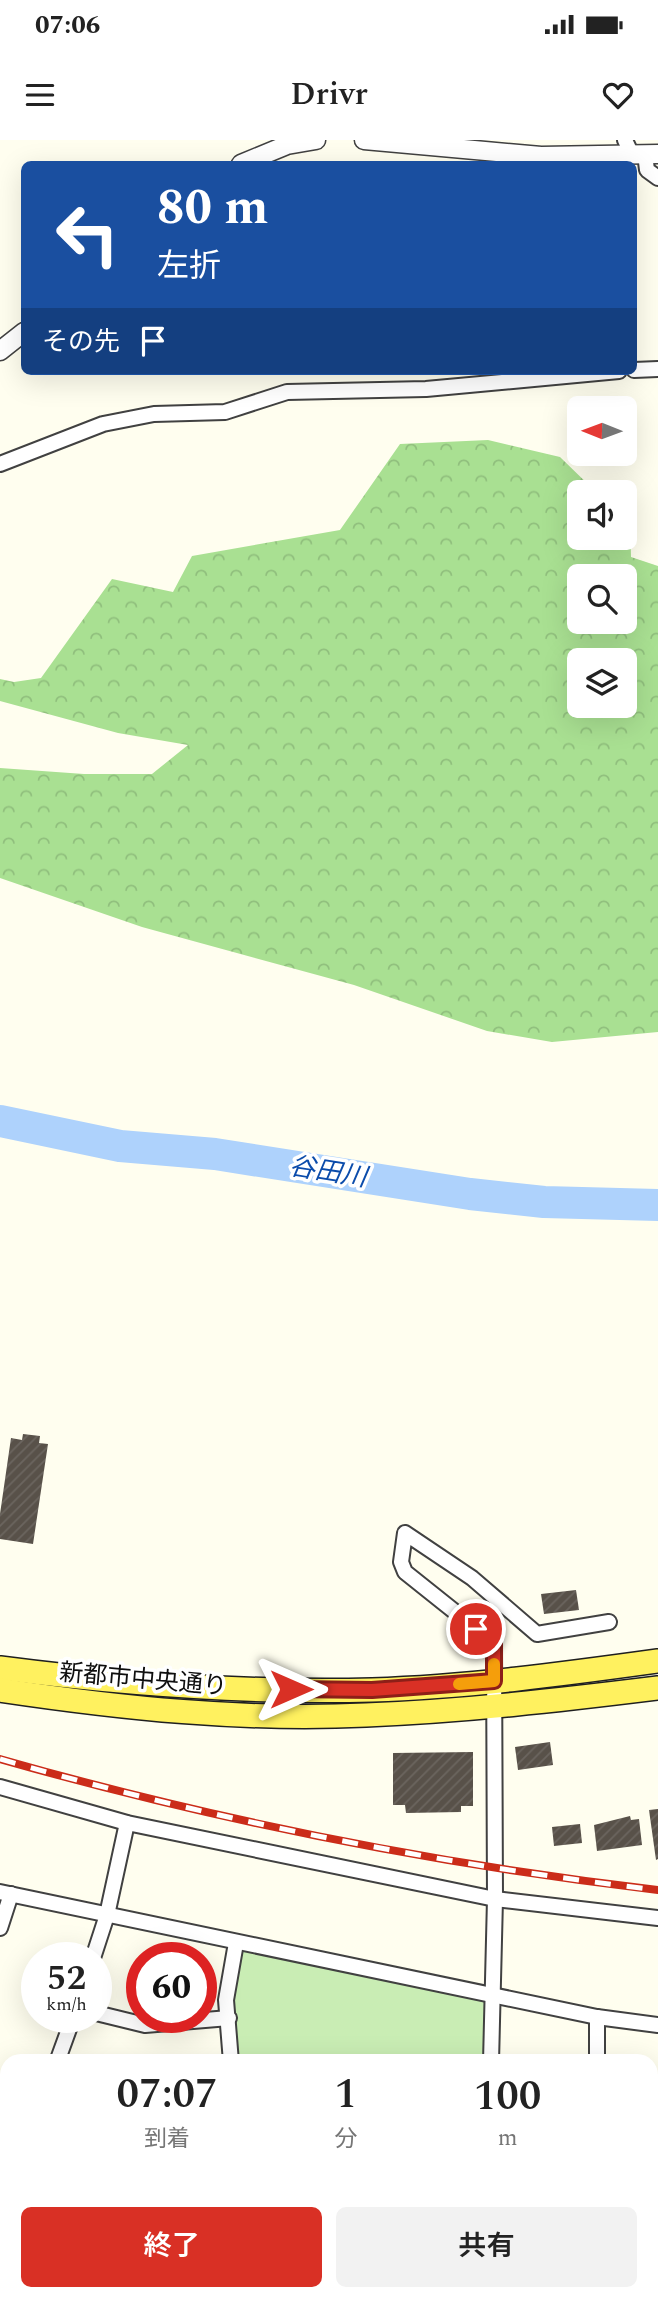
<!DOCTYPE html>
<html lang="ja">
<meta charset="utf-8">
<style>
body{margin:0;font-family:Spectral,"Noto Sans JP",serif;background:#f2f2f2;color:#222;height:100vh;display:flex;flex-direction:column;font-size:26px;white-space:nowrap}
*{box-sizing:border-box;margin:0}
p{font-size:23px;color:#767676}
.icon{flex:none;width:38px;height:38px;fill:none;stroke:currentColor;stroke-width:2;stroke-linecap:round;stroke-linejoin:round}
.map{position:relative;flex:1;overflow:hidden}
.drawer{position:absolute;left:0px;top:1914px;width:658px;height:247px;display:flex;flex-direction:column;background:#fff;border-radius:21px 21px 0 0;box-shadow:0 7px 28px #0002}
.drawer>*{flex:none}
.top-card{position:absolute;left:21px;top:21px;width:616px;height:214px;border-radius:10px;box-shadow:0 7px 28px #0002;background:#1a4fa0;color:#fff;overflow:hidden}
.needle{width:46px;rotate:271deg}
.fabs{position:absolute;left:567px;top:256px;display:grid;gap:14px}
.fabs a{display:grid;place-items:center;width:70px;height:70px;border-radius:10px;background:#fff;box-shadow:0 7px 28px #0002;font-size:35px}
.speed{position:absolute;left:21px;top:1802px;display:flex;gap:14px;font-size:35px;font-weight:700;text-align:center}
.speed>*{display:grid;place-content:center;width:91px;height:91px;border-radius:50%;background:#fff;box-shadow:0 7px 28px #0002;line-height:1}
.speed small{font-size:18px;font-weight:400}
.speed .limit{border:10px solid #d22;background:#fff;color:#111}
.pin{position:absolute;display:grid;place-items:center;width:60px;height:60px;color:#fff;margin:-30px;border:4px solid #fff;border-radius:50%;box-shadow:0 2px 7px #0007}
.me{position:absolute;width:77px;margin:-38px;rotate:90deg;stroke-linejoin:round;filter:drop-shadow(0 0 5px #0008)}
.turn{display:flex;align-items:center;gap:24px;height:147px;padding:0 21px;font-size:32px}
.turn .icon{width:91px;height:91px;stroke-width:2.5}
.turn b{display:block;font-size:49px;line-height:60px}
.then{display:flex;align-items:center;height:66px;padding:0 21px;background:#0003;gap:14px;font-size:26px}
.eta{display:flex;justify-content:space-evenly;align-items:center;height:119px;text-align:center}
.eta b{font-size:42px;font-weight:600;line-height:49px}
.button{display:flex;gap:14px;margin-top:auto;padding:14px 21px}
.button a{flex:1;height:80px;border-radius:10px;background:#d93025;color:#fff;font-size:28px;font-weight:600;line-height:80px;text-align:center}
.button a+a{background:#f2f2f2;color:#222}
.status{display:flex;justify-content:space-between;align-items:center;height:49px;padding:0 35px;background:#fff;direction:ltr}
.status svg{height:19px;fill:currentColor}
header{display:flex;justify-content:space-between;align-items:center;height:91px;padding:0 21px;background:#fff;font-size:32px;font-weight:600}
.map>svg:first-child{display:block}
</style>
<div class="status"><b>07:06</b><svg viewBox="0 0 49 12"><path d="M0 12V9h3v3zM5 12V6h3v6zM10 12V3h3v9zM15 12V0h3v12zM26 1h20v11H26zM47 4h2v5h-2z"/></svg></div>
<header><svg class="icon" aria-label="menu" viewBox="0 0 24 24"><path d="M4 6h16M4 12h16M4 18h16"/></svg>Drivr<svg class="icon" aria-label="heart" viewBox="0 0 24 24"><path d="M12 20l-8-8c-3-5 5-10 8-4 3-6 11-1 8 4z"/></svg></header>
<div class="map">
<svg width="658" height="2161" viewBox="0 0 658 2161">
<defs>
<pattern id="forest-crowns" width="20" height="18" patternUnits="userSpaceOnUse" patternTransform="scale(1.75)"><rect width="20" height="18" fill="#a9e092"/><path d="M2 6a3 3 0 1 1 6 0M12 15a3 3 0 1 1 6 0" fill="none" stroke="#90bf7d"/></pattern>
<pattern id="building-hatch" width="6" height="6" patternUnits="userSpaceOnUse" patternTransform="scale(1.75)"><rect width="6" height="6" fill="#585149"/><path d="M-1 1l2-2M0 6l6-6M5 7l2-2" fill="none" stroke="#6b655f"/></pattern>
</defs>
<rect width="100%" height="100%" fill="#fffeef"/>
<!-- forest -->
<path fill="url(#forest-crowns)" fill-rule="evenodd" d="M488,300L560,317L596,352H579V397H625V365L630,367L631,417L658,426V892L552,902L487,891L354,845L142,787L0,738V628L84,634H152L188,605L118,593L0,561V539L14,542L41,538L112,439L173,452L192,416L340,390L400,304ZM579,436H625V481H579ZM579,520H625V565H579Z"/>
<!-- park -->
<path fill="#c9edb4" d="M236,1803L493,1855L491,1921L316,1919L315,1922L231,1921L229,1878Z"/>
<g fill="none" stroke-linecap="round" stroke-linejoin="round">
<!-- river -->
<path stroke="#aed2fc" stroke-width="32" d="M0,981L120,1006L215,1014L470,1054L544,1062L658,1065"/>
</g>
<!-- building -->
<g fill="url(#building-hatch)">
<path d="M23,1294L40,1296L39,1303L48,1304L33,1404L0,1399V1374L11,1298L22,1300Z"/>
<path d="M576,1450L579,1470L544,1474L541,1454Z"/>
<path d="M550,1602L553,1625L518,1630L515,1607Z"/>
<path d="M473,1612V1666H461V1672L406,1673L405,1665H393V1613Z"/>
<path d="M658,1669V1719L656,1720L649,1670Z"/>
<path d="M630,1676L631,1680L639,1679L642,1705L597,1711L594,1685Z"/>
<path d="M580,1684L582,1703L554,1706L552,1687Z"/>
</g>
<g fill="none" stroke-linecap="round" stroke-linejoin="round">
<!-- minor casing -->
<g stroke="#414141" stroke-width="18">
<g id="minor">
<path d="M625,0L632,15"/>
<path d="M645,14L647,30L658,38"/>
<path d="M634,230L658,229"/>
<path d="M0,324L103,284L154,274L225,272L287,252L426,249L619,231"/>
<path d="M0,1647L127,1683L495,1759L658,1778"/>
<path d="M0,1752L597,1877L658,1885"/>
<path d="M0,1788L11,1754"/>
<path d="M93,1818L107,1775L127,1683"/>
<path d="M96,1873L145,1885L229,1878"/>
<path d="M57,1922L73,1878"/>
<path d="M231,1922L226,1860L236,1803"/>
<path d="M491,1922L495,1759L494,1503L405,1432L401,1422L405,1393L472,1438L537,1494L609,1482"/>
<path d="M597,1922V1877"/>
<path d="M0,2082L7,2062"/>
<path d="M0,2119L7,2122"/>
<path d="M94,2154L116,2161"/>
<path d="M179,2161L182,2154"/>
<path d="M289,2161L290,2154"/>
<path d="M490,2161V2154"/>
<path d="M596,2161V2154"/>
</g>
</g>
<!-- tertiary casing -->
<g stroke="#414141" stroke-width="21">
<g id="tertiary">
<path d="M364,0L541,16L658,14"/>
<path d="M241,24L287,5L316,0"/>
<path d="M0,211L24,192"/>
</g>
</g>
<!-- primary casing -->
<g stroke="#1f1f1f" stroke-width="26">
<g id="primary">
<path d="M0,1528C123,1544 248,1553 372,1550C467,1547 564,1534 658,1521"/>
<path d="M0,1550C121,1568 244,1581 366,1575C464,1571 561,1560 658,1548"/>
</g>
</g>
<!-- minor -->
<use href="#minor" stroke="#fff" stroke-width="14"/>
<!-- tertiary -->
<use href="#tertiary" stroke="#fff" stroke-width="18"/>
<!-- primary -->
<use href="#primary" stroke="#fff15f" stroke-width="23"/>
<!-- rail casing -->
<g stroke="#cb2c19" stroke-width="8">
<path id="rail" d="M0,1619C214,1680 436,1724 658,1750"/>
</g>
<!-- rail -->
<use href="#rail" stroke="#fff" stroke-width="5" stroke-dasharray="16" stroke-linecap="butt"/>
</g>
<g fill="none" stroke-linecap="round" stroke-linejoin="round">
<!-- route casing -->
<g stroke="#8d1f18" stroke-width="18">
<path id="route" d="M291,1549L372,1550L494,1541V1503L476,1489"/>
</g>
<!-- route -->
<use href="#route" stroke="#d93025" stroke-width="12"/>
<!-- slow -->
<path stroke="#f59e0b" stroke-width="12" d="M459,1544L494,1541V1524"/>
</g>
<g text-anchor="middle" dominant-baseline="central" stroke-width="7" stroke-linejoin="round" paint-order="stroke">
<!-- street labels -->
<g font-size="24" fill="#0e0e0e" stroke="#fff">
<text transform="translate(143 1540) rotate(5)">新都市中央通り</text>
</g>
<!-- water labels -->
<g font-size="26" font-style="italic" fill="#0b4cab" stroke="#fff">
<text transform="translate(328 1032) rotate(9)">谷田川</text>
</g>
</g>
</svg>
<div class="fabs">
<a><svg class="needle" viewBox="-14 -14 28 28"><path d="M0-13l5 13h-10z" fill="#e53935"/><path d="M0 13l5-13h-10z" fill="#767676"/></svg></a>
<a><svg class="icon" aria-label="sound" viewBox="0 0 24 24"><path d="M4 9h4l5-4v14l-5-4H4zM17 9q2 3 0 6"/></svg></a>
<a><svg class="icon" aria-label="search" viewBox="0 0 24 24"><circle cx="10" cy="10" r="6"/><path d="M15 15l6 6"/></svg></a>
<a><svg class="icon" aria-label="layers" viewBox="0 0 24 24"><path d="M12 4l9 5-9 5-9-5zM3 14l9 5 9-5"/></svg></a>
</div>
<div class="speed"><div>52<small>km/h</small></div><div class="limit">60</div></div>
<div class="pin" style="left:476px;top:1489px;background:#d93025"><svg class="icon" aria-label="arrive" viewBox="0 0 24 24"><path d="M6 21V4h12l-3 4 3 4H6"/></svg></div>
<svg class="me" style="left:291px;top:1549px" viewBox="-20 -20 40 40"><path d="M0-17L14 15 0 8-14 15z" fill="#d93025" stroke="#fff" stroke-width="4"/></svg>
<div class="top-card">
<div class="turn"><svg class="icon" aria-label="left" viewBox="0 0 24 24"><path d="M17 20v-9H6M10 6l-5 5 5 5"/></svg><div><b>80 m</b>左折</div></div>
<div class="then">その先<svg class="icon" aria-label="arrive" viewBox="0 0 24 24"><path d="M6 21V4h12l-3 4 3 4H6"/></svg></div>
</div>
<section class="drawer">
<div class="eta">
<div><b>07:07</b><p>到着</p></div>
<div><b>1</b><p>分</p></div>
<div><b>100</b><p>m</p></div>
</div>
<div class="button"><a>終了</a><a>共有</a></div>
</section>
</div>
